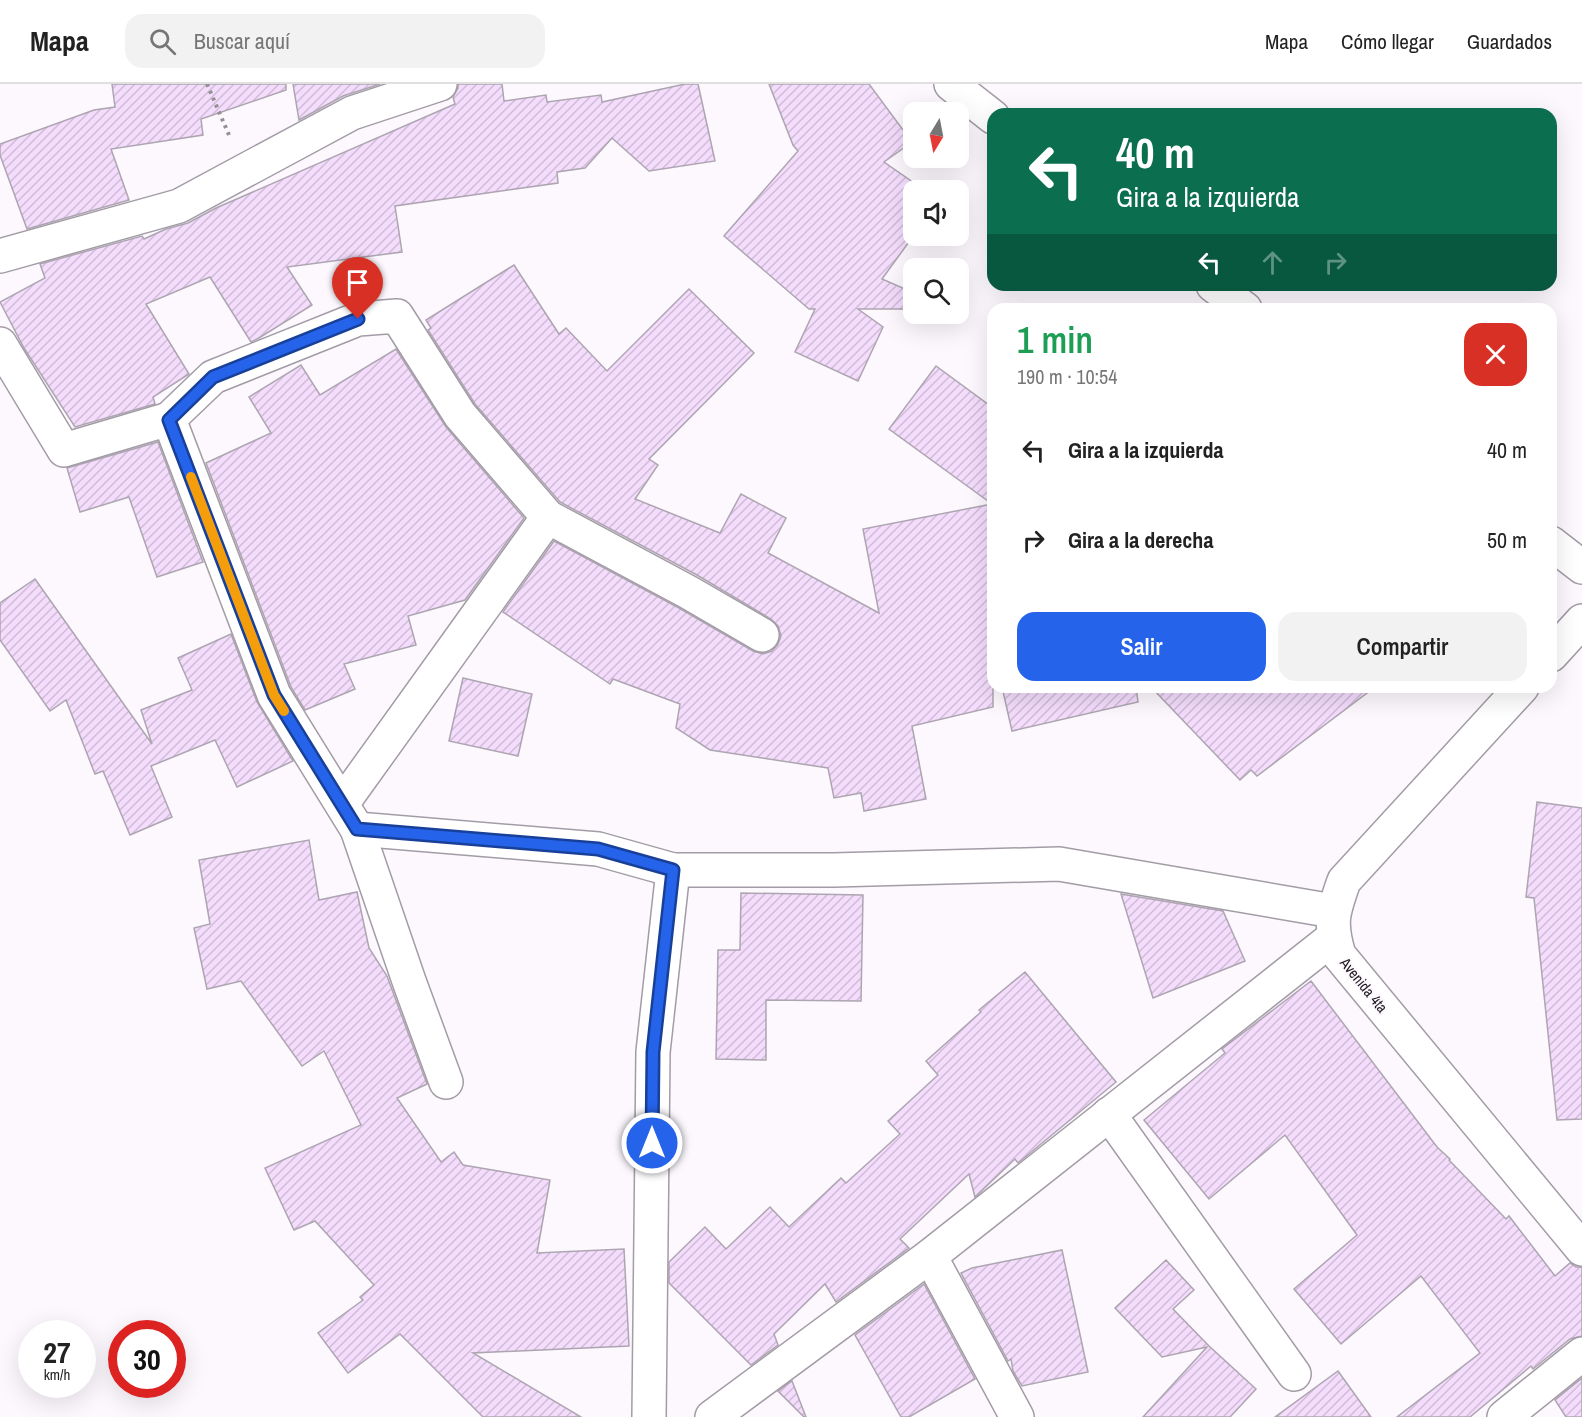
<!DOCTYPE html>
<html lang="es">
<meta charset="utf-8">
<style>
body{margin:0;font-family:"Archivo Narrow",sans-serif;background:#f2f2f2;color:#222;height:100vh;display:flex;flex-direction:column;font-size:22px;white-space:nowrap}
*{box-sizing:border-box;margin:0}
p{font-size:20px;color:#767676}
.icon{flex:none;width:33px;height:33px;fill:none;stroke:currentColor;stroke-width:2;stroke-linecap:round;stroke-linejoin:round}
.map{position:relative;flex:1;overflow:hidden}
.drawer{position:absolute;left:987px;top:219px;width:570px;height:390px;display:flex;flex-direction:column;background:#fff;border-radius:18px;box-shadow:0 6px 24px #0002}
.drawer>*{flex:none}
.guide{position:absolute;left:987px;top:24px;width:570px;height:183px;border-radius:18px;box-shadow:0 6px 24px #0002;background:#0b6e4f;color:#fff;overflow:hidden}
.needle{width:39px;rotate:190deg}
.fabs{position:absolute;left:903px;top:18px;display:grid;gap:12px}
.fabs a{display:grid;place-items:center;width:66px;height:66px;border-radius:12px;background:#fff;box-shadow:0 6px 24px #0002;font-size:30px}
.speed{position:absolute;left:18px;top:1236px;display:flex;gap:12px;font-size:30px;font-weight:700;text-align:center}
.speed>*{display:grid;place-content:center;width:78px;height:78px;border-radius:50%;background:#fff;box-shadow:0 6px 24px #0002;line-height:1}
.speed small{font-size:15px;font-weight:400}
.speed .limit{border:9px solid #d22;background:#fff;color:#111}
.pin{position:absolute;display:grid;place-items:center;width:51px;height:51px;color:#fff;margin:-62px -26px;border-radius:50% 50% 50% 0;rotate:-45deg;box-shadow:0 0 6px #0007}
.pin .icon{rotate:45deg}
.me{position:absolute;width:66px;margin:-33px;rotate:0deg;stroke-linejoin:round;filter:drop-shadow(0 0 4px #0008)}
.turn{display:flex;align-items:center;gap:21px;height:126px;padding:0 30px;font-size:27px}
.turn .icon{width:78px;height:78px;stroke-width:2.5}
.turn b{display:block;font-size:42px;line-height:51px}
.lanes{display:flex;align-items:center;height:57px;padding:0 30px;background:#0003;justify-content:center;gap:30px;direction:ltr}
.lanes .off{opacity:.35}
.round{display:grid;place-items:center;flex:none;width:63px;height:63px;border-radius:18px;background:#f2f2f2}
.overview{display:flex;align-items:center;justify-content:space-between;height:102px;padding:0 30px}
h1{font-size:36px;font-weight:600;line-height:45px;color:#1e9e55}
.button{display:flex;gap:12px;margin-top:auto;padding:12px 30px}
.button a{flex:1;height:69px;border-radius:18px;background:#2563eb;color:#fff;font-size:24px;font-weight:600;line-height:69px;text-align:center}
.button a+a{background:#f2f2f2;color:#222}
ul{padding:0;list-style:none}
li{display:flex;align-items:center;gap:18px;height:90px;padding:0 30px}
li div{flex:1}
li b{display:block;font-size:22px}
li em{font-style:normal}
header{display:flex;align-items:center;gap:36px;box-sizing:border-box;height:84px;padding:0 30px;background:#fff;border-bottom:2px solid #e0e0e0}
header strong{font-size:28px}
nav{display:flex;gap:33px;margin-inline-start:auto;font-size:21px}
.search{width:420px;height:54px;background:#f2f2f2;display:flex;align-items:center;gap:15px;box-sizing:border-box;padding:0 21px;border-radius:18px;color:#767676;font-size:22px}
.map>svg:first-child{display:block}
</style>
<header>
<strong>Mapa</strong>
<div class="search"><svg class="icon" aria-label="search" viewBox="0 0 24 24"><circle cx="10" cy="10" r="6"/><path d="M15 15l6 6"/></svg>Buscar aquí</div>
<nav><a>Mapa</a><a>Cómo llegar</a><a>Guardados</a></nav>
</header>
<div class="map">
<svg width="1582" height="1333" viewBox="0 0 1582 1333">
<defs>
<pattern id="building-hatch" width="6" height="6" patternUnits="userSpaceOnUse" patternTransform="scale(1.5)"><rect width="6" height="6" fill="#f4dcfd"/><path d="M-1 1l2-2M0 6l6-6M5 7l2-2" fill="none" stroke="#d1bcd8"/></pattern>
</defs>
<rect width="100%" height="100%" fill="#fcf8fe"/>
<!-- building -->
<g fill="url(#building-hatch)" stroke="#ada5b0" stroke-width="1.5">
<path d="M112,0H286V6L201,35L203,51L111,65L129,116L27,145L0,71V60L94,26L115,23Z"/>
<path d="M293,0H380L343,12L299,36Z"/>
<path d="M458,0H502L504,17L546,11L547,18L601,11L602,18L685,0H698L715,77L649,87L612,54L585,84L557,88L558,99L395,122L402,168L287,183L312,221L259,254L251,258L210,193L146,220L189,290L153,313L155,320L75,343L24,264L0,218L45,194L40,180L142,152L144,155L166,145L188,139L216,124L455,20L453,13L458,4Z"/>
<path d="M769,0H869L912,58L884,78L914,99V151L882,195L914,209V225H858L883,243L858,297L795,268L815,225H809L724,152L798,67L793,61Z"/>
<path d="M514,181L559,250L566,244L607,287L689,205L754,269L649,375L658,381L635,415L720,449L741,410L786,434L768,469L879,529L863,445L992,420L889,345L936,282L993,324V623L912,642L926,715L864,727L861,709L834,714L828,684L710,666L676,644L680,620L613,595L610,600L503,528L554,457L679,524L753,567L763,570L772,567L778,560L781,552L778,542L771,535L697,491L560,418L475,320L428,246L431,244L426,236Z"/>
<path d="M396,265L446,343L524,434L465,516L408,532L416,561L344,580L355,605L305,626L291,603L206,379L271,349L249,313L301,281L320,311Z"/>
<path d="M158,358L203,478L157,493L129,413L80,428L67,384Z"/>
<path d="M35,495L152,660L141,626L192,606L178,574L231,550L257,618L293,677L237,703L215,656L151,682L172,733L130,751L103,687L95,690L66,616L50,627L0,556V519Z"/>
<path d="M463,594L532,610L518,672L449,657Z"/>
<path d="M1002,603H1136L1138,618L1012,647Z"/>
<path d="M1151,603H1375L1257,692L1251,686L1240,696Z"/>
<path d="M1537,718L1582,724V1035L1557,1036L1534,814L1526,813Z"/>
<path d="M309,756L319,816L357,808L369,864L387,892L427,1000L397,1014L441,1078L454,1068L463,1081L550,1096L537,1169L624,1165L629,1262L473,1269L581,1333H483L400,1250L348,1289L318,1249L363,1216L360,1213L374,1201L315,1137L294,1146L265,1084L361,1041L324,967L302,982L241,897L207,905L194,844L210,840L199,776Z"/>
<path d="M741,809L863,811L861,917L766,916V976L716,975L718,866H740Z"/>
<path d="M1121,810L1223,827L1245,877L1153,914Z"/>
<path d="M1025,888L1116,998L1018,1079L1015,1075L975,1113L969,1090L900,1155L909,1164L836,1218L825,1200L774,1250L778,1261L751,1281L669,1199V1178L705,1143L726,1165L770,1123L789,1143L841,1094L846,1099L900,1050L888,1037L938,991L926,977L981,928L979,926Z"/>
<path d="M1311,897L1437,1063L1450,1075L1449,1076L1506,1135L1509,1132L1555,1192L1570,1179L1576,1183H1582V1252L1570,1255L1533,1285L1531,1282L1470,1333H1397L1480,1269L1421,1192L1341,1260L1294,1205L1357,1151L1285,1051L1209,1115L1144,1036L1225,969L1222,965Z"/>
<path d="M1062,1166L1088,1288L1022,1302L1013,1287L1011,1275L1008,1277L961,1189L972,1184Z"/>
<path d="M1166,1176L1194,1206L1173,1225L1209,1262L1256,1305L1230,1333H1143L1207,1263L1162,1273L1115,1224Z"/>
<path d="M924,1200L975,1295L909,1333H901L855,1251Z"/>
<path d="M1338,1287L1371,1333H1275Z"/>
<path d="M1582,1294V1333H1566L1555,1316Z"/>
<path d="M792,1297L806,1333H804L778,1307Z"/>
</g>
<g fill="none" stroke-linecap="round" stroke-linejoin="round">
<!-- minor casing -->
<g stroke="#a39ca6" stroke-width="36">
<g id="minor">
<path d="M951,0L993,33"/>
<path d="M0,172L179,122L352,29L440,0"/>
<path d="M1213,201L1245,225"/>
<path d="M0,260L64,366L169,335L274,611L357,745L409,897L446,998"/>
<path d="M169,335L213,293L358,235L397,232L460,331L548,433L688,508L762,551"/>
<path d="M1551,459L1582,483"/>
<path d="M342,720L548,433"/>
<path d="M357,745L598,765L673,786H834L1059,780L1333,827"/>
<path d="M1109,1030L1294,1290"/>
<path d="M930,1172L1017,1333"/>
<path d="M649,1333L653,968L673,786"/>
<path d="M712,1333L930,1172L1334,853"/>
<path d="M1504,1333L1582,1270"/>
</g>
</g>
<!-- tertiary casing -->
<g stroke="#a39ca6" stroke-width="36">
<g id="tertiary">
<path d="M1551,571L1582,537"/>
<path d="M1522,603L1344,797C1333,828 1329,838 1339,871L1582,1165"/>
</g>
</g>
<!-- path -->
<path stroke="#949095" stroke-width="4" stroke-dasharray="3 4.5" stroke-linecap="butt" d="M207,0L229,51"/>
<!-- minor -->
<use href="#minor" stroke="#fff" stroke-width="33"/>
<!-- tertiary -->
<use href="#tertiary" stroke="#fff" stroke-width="33"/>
</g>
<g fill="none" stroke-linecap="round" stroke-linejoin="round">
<!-- route casing -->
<g stroke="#184099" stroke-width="15">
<path id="route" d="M358,235L213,293L169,336L274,611L357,745L598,765L673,786L653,968L652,1059"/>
</g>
<!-- route -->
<use href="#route" stroke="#2563eb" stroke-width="10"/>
<!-- slow -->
<path stroke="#f59e0b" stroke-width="10" d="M191,393L274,611L284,627"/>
</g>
<g text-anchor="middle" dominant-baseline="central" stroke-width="4.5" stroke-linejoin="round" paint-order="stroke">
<!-- street labels -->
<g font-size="15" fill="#1b181c" stroke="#fcf8fe">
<text transform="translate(1364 901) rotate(51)">Avenida 4ta</text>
</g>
</g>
</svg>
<div class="fabs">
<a><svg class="needle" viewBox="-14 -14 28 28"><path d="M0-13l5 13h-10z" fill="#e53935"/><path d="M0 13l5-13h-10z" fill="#767676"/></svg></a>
<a><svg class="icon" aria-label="sound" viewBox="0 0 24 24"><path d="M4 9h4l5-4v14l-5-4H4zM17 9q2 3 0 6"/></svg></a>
<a><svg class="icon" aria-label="search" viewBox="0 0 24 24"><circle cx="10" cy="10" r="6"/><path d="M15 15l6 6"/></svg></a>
</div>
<div class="speed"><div>27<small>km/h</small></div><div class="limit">30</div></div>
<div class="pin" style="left:358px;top:235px;background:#d93025"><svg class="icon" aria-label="arrive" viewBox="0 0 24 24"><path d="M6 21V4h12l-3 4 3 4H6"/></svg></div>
<svg class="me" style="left:652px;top:1059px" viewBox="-20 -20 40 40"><circle r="17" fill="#2563eb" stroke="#fff" stroke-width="3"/><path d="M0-11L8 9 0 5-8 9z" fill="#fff"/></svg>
<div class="guide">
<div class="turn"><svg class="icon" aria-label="left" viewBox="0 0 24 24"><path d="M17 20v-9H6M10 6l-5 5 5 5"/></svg><div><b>40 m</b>Gira a la izquierda</div></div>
<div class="lanes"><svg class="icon" aria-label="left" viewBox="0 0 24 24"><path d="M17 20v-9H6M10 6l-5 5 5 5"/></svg><svg class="icon off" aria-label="ahead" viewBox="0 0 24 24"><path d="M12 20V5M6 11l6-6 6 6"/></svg><svg class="icon off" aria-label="right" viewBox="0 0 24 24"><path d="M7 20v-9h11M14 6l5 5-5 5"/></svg></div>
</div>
<section class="drawer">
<div class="overview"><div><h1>1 min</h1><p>190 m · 10:54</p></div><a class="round" style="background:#d93025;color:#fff"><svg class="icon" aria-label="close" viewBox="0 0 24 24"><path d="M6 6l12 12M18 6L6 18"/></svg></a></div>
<ul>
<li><svg class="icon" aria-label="left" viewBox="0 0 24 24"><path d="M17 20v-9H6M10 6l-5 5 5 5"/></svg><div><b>Gira a la izquierda</b></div><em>40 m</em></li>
<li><svg class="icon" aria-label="right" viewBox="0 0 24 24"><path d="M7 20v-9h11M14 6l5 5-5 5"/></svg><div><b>Gira a la derecha</b></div><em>50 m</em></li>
</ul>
<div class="button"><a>Salir</a><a>Compartir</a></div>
</section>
</div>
